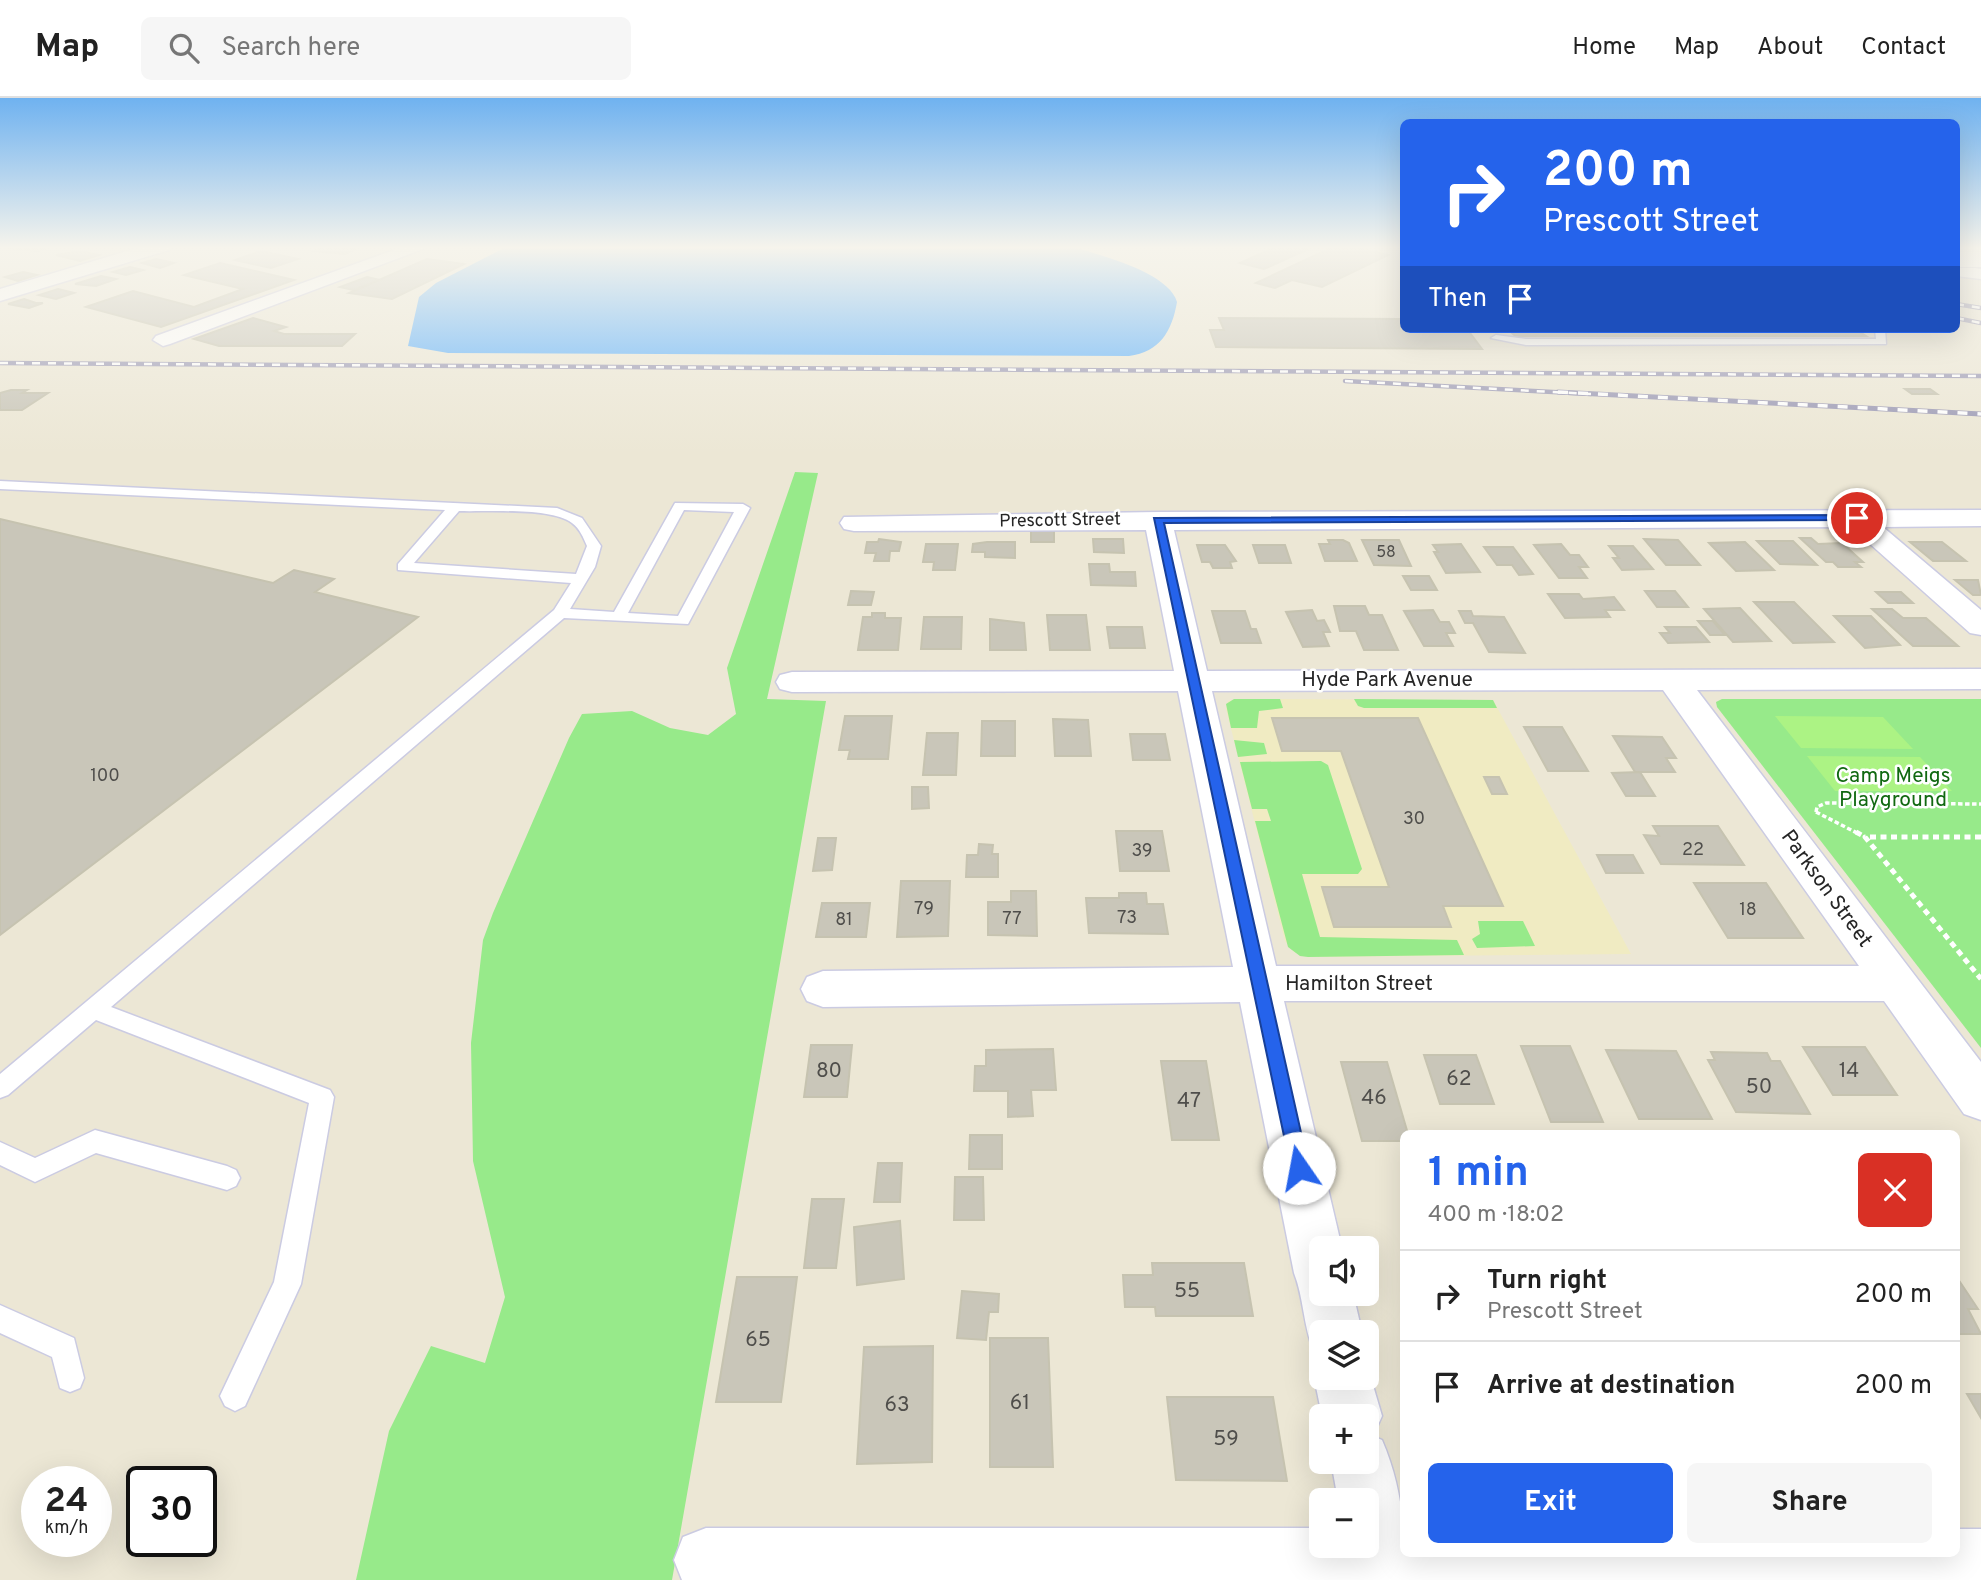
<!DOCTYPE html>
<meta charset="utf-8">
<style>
body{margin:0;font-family:Overpass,sans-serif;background:#f6f6f6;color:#222;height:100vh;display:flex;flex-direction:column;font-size:26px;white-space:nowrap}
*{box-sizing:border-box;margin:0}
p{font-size:23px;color:#767676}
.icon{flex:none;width:38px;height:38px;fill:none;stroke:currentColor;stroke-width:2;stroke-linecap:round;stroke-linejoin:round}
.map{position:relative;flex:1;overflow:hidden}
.sheet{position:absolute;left:1400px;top:1032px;width:560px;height:427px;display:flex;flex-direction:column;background:#fff;border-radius:10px;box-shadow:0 7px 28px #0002}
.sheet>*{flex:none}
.top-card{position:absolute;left:1400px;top:21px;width:560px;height:214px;border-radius:10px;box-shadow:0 7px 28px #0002;background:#2563eb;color:#fff;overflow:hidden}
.fabs{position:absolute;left:1309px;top:1138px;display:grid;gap:14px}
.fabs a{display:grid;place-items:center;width:70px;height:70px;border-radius:10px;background:#fff;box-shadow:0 7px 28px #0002;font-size:35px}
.speed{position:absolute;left:21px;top:1368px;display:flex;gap:14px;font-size:35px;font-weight:700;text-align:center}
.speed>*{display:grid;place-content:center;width:91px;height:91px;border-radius:50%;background:#fff;box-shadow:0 7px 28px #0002;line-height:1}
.speed small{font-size:18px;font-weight:400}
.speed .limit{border:4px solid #111;border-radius:10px;background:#fff;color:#111}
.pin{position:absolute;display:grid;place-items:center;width:60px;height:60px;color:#fff;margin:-30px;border:4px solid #fff;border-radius:50%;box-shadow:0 2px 7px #0007}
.me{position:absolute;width:77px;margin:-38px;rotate:348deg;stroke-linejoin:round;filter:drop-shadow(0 0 5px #0008)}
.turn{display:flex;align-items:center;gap:24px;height:147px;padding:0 28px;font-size:32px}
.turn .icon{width:91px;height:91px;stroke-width:2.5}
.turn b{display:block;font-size:49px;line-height:60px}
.then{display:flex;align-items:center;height:66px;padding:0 28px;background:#0003;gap:14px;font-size:26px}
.round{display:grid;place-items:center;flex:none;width:74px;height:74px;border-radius:10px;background:#f6f6f6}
.summary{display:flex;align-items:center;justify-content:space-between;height:119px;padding:0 28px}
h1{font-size:42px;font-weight:700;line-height:52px;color:#2563eb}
.action{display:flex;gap:14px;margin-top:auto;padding:14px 28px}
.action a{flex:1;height:80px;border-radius:10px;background:#2563eb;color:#fff;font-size:28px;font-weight:700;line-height:80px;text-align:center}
.action a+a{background:#f6f6f6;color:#222}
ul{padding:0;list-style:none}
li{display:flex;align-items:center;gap:21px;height:91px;padding:0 28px;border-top:2px solid #e0e0e0}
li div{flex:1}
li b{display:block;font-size:26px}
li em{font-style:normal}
header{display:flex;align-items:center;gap:42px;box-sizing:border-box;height:98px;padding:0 35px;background:#fff;border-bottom:2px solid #e0e0e0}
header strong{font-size:33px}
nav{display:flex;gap:38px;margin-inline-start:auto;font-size:24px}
.search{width:490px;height:63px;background:#f6f6f6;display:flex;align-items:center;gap:18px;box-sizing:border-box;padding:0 24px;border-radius:10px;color:#767676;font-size:26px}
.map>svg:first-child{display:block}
</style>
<header>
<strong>Map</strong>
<div class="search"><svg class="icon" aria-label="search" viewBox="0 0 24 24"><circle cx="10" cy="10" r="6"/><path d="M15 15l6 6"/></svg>Search here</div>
<nav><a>Home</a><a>Map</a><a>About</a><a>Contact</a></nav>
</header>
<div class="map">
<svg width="1981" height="1482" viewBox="0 0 1981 1482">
<rect width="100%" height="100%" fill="#ece7d5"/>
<!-- education -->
<path fill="#f0ebc2" d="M1240,601L1493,602L1631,856L1308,859L1294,854L1285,843L1226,611L1228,603Z"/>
<!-- green -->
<g fill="#97ea8a">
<path d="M795,374L818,375L767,601L826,603L672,1482H356L389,1333L431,1248L485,1265L505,1199L473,1063L471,945L483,842L493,815L569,640L582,616L632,613L670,630L708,637L736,616L727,570Z"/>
<path d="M1234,601H1280L1283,610L1259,613L1257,630H1231L1226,606Z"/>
<path d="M1354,601L1493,602L1497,610H1364L1358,608Z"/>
<path d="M1722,601H1981V950L1717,609L1716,604Z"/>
<path d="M1234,642L1264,645L1267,656L1238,659Z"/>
<path d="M1321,663L1328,667L1362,771L1358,776H1302L1320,839L1457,842L1464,857L1308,859L1300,858L1288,849L1255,723H1271L1267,711H1252L1240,664Z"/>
<path d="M1478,823H1523L1535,848L1477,850L1472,841L1480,836Z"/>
</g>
<!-- pitch -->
<g fill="#acf384">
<path d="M1775,618L1883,619L1913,651L1801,650Z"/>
<path d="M1807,658L1920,659L1952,693H1835Z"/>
</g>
<!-- water -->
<path fill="#5aaffc" d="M508,148H1069C1097,156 1169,174 1177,204C1172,233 1160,254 1129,258L448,255L408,248L419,199L436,185Z"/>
<!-- building -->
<g fill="#c9c6b9" stroke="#c6c3b0" stroke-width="2">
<path d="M13,148H53L38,153L6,150Z"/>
<path d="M324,148H338L358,150L345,156L314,153Z"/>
<path d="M1277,148H1315L1264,171L1240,165Z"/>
<path d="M1335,148H1352L1388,157L1322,189L1292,182L1275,190L1256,185Z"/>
<path d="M80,153L99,157L80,163L56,157Z"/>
<path d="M261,153L298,161L271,170L235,162Z"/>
<path d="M156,161L174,165L160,170L142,165Z"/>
<path d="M427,161L464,166L392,201L349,195Z"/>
<path d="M220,165L294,182L161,229L86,209L133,193L194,209L243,191L184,177Z"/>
<path d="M130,169L143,172L126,177L113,174Z"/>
<path d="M23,174L37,177L18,183L5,179Z"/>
<path d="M101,178L116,181L96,188L75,186Z"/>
<path d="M367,179L380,182L353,192L340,189Z"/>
<path d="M58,191L74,195L56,201L39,197Z"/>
<path d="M24,201L36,205H43L29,210L8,206Z"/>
<path d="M253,220L286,229L274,233L284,236H355L342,248H219L194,241Z"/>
<path d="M1219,220L1404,221V231H1467L1482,251L1216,249L1210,232H1224Z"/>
<path d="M1508,231H1855L1866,238H1515Z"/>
<path d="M1905,291H1930L1937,296H1912Z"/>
<path d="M11,292H27L22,295H48L22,312H0V295Z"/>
<path d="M0,421L273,485L294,472L334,481L315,494L418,519L0,837Z"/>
<rect x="1031" y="433" width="23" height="11"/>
<path d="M1800,440H1811L1818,446L1842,445L1863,464H1855L1861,469H1838L1833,464H1826Z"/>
<path d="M879,441L901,444L899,453H890L889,463H874L876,455H865L867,444H878Z"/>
<path d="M1093,441H1123L1124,455L1094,454Z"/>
<path d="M1644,441L1678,442L1700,467H1666Z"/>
<path d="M1328,442H1343L1349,445L1357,463H1325L1319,446H1330Z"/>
<path d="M1362,442H1399L1411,468L1374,467Z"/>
<path d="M1757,443H1793L1817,467L1780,466Z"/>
<path d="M987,444H1015V460L985,459V454H972L973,446Z"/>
<path d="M1745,444L1774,472L1736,473L1709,445Z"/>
<path d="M1910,444H1942L1966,463H1933Z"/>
<path d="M926,446H958L955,472H933L934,464H923Z"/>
<path d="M1461,446L1480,474L1446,475L1434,454H1438L1433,447Z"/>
<path d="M1561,446L1570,457H1579L1588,469H1579L1587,480H1559L1534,447Z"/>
<path d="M1197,447H1225L1236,463L1230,464L1232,470H1213L1210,464H1202Z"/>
<path d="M1253,447H1285L1291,465H1259Z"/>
<path d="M1609,448H1633L1653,471L1622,472L1613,460H1619Z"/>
<path d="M1484,449H1513L1533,476L1519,477L1512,467H1497Z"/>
<path d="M1089,466H1109L1110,474H1135L1136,488L1091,487Z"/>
<path d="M1403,478H1429L1437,492H1411Z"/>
<path d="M1955,482H1978L1981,497H1973Z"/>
<path d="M851,493L874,494L871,507H848Z"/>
<path d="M1645,493H1675L1688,509H1657Z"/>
<path d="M1876,494H1901L1913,505H1888Z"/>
<path d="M1548,496H1579L1583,501L1614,499L1624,512H1605L1610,519L1565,520Z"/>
<path d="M1754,504H1794L1834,544L1793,545Z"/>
<path d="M1334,508H1365L1369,517H1382L1398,552H1364L1356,533H1340Z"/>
<path d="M1740,510L1771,543L1733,544L1704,511Z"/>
<path d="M1872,511H1892L1903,520H1926L1958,548H1913Z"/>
<path d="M1312,512L1317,523L1324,522L1330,534H1323L1329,548L1303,549L1286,514Z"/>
<path d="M1433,512L1440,524H1449L1455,535H1446L1453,548H1424L1404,513Z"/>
<path d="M1212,513H1245L1251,531H1256L1261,545H1221Z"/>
<path d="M1459,513H1471L1473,518L1504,519L1525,555L1489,554L1473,525H1465Z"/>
<path d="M872,515H885V520H901L898,552H858L863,519H872Z"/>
<path d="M1047,517H1086L1090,552H1050Z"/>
<path d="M1834,518H1871L1900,547L1865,550Z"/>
<path d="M924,519H962L961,551H921Z"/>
<path d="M990,521L1024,525L1026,552H990Z"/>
<path d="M1698,523H1713L1725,537H1710Z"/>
<path d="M1107,529H1142L1145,550H1110Z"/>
<path d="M1665,529H1696L1709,544L1668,545L1660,535H1670Z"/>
<path d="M845,618H892L888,661H848L850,652H839Z"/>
<path d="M1272,620H1418L1503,808H1443L1451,829H1334L1322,789H1389L1341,653H1282Z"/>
<path d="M1053,621L1088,622L1091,658H1055Z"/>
<path d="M982,623H1015V658H981Z"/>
<path d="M1524,629H1562L1588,673H1548Z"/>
<path d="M927,635H958L956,677H923Z"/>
<path d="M1130,636H1165L1170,662H1133Z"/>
<path d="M1613,638L1662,639L1676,660H1666L1675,674H1635Z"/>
<path d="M1640,674L1655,698H1626L1612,675Z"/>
<path d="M1484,679H1499L1507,696H1492Z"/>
<path d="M912,689H928L929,710L912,711Z"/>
<path d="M1653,728H1718L1744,767L1661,766L1644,737L1659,738Z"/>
<path d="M1116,733H1162L1169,773H1120Z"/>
<path d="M818,740H836L832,772L813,773Z"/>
<path d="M979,746L993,747L992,756H998V779H966L967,757H978Z"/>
<path d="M1597,757H1633L1643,775H1606Z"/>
<path d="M901,783H950L948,838L897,839Z"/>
<path d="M1694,785H1766L1803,840H1728Z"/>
<path d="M1011,793H1036L1037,838L988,837V804H1011Z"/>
<path d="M1119,795H1146L1147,806H1163L1168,836L1089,835L1086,800H1119Z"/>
<path d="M822,805H870L866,839H816Z"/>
<path d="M811,947H852L847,999H804Z"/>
<path d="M1521,948H1570L1603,1024H1551Z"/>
<path d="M1803,949H1865L1897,997H1833Z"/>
<path d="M1053,951L1056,992H1031L1033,1018L1008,1019V993H974L975,968H986V952Z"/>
<path d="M1606,952L1676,953L1712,1021H1639Z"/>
<path d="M1711,954L1767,955L1771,963H1780L1810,1016L1736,1014L1708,962H1715Z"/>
<path d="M1424,957H1476L1494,1006H1440Z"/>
<path d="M1161,963H1206L1219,1042H1172Z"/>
<path d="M1341,964H1387L1408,1036H1404V1043H1362Z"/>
<path d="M970,1037H1002V1071H969Z"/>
<path d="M878,1065H902L900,1104H874Z"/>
<path d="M955,1079H983L984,1122H954Z"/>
<path d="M812,1101H844L836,1170H804Z"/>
<path d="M900,1123L904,1181L857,1187L854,1129Z"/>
<path d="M1152,1165H1244L1253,1218H1156L1155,1209H1125L1123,1177H1153Z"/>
<path d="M1956,1178L1978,1211H1968L1981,1236H1956Z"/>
<path d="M737,1179H797L781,1304H716Z"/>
<path d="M962,1193L999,1196L998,1214H989L986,1242L957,1240Z"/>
<path d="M990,1240H1048L1053,1369H990Z"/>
<path d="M933,1248L932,1364L857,1366L864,1249Z"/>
<path d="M1967,1296H1981V1320Z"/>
<path d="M1167,1299H1273L1287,1383L1176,1382Z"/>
</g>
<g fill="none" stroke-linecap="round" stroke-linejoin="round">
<!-- lane casing -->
<g stroke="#cbcbe2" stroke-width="3">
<g id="lane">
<path d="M1875,231H1885L1886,246L1526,247L1491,240L1496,237L1526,241H1876Z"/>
<path d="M0,383L557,410L582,420L601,448L595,469L570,511L614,514L675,405L743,406L750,410L688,526L564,520L111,909L330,992L334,999L301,1186L245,1308L235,1313L225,1308L220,1298L274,1184L309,1005L96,922L8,997L0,1000V976L554,512L571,485L398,472V466L445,412L0,391ZM684,412L734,414L678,518L628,515ZM459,413C487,414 551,409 572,425C580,431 583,439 587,448L576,476L414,465Z"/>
<path d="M95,1032L227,1068L236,1072L240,1080L236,1088L227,1092L96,1055L35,1084L0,1067V1044L35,1060Z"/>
<path d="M0,1207L74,1240L84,1280L80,1290L70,1294L60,1290L52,1259L0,1235Z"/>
</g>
</g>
<!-- street casing -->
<g stroke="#cbcbe2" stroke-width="3">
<g id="street">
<path d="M144,148H172L169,152L0,203V191Z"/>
<path d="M405,148H431L170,246L163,248L153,242L156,238Z"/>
<path d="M1956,167L1981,171V181L1956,178Z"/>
<path d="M1981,412V428L1883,429L1981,512V537L1970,535L1851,429L1174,432L1207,573L1981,571V591L1697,592L1981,964V1022L1964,1016L1884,903H1284L1342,1150H1321V1195H1353L1362,1234H1321V1257L1314,1254C1303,1228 1304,1200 1294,1175L1240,904L823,909L807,903L801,891L807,879L823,873L1233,869L1178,593L792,594L780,591L776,584L780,577L792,574L1174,573L1146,432L854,433L844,431L840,425L844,419L1158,414ZM1663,592L1859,868H1276L1212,593Z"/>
<path d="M1321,1262V1279H1367V1267L1382,1318L1373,1338L1382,1342C1398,1379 1404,1415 1404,1456H1956V1431H1981V1482H682L674,1462L683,1439L706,1430H1321V1447H1367V1402H1338L1331,1363H1367V1318H1322L1314,1279Z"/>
</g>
</g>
<!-- path-far1 -->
<g stroke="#fff" stroke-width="3.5" stroke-dasharray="4.5 2.5" stroke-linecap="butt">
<path d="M1816,714L1817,709L1826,705L1981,706"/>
<path d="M1816,714L1859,736"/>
</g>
<!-- path -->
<g stroke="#fff" stroke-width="5" stroke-dasharray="6 4.5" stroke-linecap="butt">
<path d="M1856,734L1865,739"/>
<path d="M1981,739H1865L1981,881"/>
</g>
<!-- lane -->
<use href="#lane" fill="#fff" fill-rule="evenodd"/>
<!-- street -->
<use href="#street" fill="#fff" fill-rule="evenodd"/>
<!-- rail-far1 casing -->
<g stroke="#9a98b4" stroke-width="4.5">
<g id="rail-far1">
<path d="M1956,206L1981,210"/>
<path d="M1956,220L1981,225"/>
<path d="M0,265L1981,278"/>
<path d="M1345,283L1591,296"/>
</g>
</g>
<!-- rail casing -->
<g stroke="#9a98b4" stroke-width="5">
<path id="rail" d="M1558,294L1981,316"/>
</g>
<!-- rail-far1 -->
<use href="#rail-far1" stroke="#fff" stroke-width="2.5" stroke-dasharray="8" stroke-linecap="butt"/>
<!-- rail -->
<use href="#rail" stroke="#fff" stroke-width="3.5" stroke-dasharray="10" stroke-linecap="butt"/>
<!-- secondary-bridge casing -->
<g stroke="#cbcbe2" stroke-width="22" stroke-linecap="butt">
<path id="secondary-bridge" d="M1956,159H1981"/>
</g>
<!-- secondary-bridge -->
<use href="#secondary-bridge" stroke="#fff" stroke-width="20"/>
</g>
<!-- sky -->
<linearGradient id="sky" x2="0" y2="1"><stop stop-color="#6fb2f0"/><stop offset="0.42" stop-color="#f6f4ec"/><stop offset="1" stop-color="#f6f4ec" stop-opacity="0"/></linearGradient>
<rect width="1981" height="356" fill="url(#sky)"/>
<!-- route -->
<path fill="#2563eb" stroke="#184099" stroke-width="2" d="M1857,417L1861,418V422L1164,425L1309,1070L1306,1076L1299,1079L1292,1076L1154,420Z"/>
<g text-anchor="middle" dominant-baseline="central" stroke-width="5" stroke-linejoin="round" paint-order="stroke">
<!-- far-number labels -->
<g font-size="16" fill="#4f4e4b">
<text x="1386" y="455">58</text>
</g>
<!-- far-street labels -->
<g font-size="18" fill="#262626" stroke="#fff">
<text transform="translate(1060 423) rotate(-1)">Prescott Street</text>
</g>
<!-- number labels -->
<g font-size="18" fill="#4f4e4b">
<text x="105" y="678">100</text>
<text x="1414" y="721">30</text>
<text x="1693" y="752">22</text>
<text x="1142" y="753">39</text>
<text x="924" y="811">79</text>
<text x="1748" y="812">18</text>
<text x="1127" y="820">73</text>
<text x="1012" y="821">77</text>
<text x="844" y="822">81</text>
</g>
<!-- street labels -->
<g font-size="21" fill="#262626" stroke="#fff">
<text x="1387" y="582">Hyde Park Avenue</text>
<text transform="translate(1826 791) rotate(54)">Parkson Street</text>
<text x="1359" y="886">Hamilton Street</text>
</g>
<!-- park labels -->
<g font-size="21" fill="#116911" stroke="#fff">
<text x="1893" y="678">Camp Meigs<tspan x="1893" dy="24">Playground</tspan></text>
</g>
<!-- near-number labels -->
<g font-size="21" fill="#4f4e4b">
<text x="829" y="973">80</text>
<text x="1849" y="973">14</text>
<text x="1459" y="981">62</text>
<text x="1759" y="989">50</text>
<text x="1374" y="1000">46</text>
<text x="1189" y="1003">47</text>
<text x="1187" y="1193">55</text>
<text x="758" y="1242">65</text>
<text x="1020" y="1305">61</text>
<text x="897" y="1307">63</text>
<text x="1226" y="1341">59</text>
</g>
</g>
</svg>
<div class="fabs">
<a><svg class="icon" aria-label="sound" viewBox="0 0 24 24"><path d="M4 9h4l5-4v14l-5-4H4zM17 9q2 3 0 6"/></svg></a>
<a><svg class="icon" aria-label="layers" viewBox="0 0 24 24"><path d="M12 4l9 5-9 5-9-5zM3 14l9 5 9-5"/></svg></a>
<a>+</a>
<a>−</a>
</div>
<div class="speed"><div>24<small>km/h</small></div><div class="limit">30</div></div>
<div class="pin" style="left:1857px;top:420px;background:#d93025"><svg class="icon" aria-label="arrive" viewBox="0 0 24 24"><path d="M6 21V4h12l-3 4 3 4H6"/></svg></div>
<svg class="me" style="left:1299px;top:1070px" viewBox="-20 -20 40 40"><circle r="19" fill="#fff"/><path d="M0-13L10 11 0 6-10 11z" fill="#2563eb"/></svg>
<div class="top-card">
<div class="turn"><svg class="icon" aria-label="right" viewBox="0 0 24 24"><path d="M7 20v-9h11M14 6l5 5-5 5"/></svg><div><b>200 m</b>Prescott Street</div></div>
<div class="then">Then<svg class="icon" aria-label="arrive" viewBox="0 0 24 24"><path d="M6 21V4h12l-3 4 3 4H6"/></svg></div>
</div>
<section class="sheet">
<div class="summary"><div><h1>1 min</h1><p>400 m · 18:02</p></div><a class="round" style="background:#d93025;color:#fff"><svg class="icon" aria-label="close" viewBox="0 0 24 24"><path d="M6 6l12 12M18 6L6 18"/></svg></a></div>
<ul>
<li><svg class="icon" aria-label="right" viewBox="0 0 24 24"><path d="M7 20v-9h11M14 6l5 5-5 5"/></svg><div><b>Turn right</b><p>Prescott Street</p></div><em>200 m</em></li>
<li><svg class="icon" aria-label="arrive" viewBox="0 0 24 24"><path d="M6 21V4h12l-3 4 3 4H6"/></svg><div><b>Arrive at destination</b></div><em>200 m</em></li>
</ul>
<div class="action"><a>Exit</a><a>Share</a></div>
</section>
</div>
